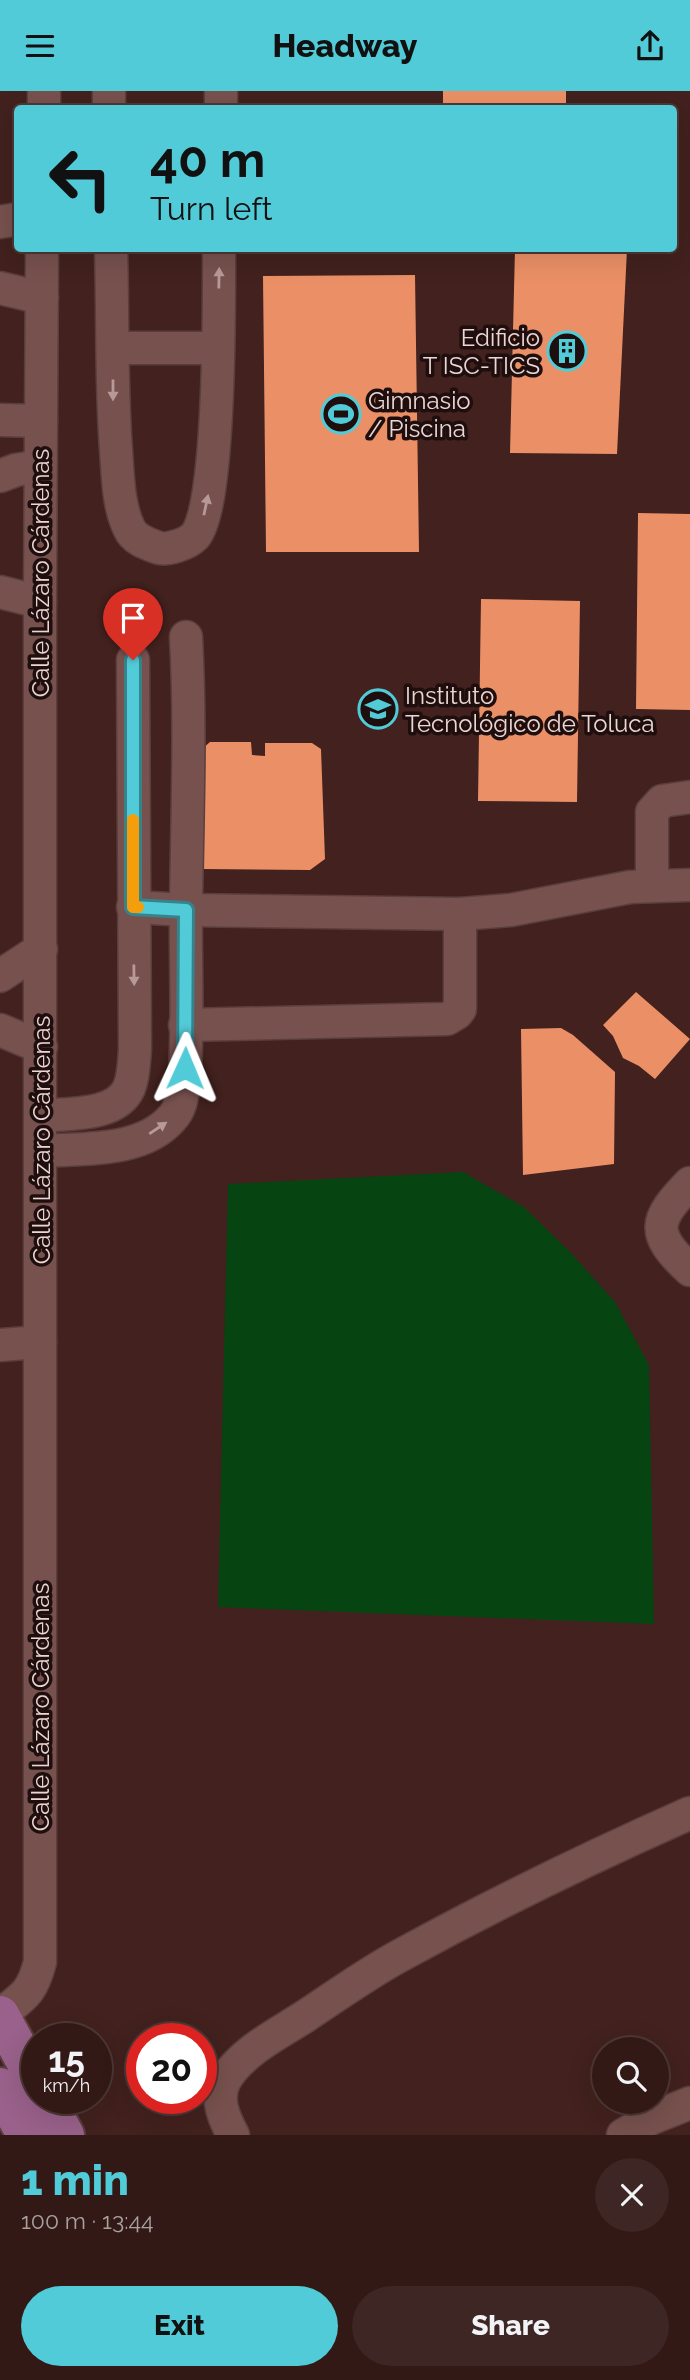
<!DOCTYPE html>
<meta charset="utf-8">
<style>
body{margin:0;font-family:Raleway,sans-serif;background:#3d2623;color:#f1f3f6;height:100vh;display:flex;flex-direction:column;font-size:26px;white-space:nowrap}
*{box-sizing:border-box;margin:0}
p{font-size:23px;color:#a8a0a1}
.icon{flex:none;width:38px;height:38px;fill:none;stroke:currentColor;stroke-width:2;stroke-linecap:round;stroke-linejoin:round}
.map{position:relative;height:2044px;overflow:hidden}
.side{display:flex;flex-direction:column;background:#321916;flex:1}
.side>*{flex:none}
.top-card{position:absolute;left:14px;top:14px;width:663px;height:147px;border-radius:7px;box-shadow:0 7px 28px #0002,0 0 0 2px #4d3835;background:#52cbd8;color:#111;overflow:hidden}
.tools{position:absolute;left:592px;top:1946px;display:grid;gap:14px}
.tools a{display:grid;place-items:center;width:77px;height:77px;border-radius:50%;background:#321916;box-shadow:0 7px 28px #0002,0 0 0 2px #4d3835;font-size:35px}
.speed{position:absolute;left:21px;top:1932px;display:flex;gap:14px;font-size:35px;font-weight:700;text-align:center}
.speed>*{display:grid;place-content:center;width:91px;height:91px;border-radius:50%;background:#321916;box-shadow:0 7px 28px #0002,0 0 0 2px #4d3835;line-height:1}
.speed small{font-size:18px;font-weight:400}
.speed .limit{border:10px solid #d22;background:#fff;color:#111}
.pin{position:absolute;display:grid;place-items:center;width:60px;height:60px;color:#fff;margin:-72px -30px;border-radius:50% 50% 50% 0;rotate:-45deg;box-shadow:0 0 7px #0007}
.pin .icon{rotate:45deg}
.me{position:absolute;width:77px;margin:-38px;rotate:1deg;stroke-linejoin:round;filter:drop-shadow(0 0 5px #0008)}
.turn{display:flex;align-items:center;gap:24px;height:147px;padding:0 21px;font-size:32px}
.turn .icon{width:91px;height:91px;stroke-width:2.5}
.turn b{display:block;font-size:49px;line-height:60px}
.round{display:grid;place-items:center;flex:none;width:74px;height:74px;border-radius:37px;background:#3d2623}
.headline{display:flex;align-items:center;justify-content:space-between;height:119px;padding:0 21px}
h1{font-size:42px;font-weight:800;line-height:52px;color:#52cbd8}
.cta{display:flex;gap:14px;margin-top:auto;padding:14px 21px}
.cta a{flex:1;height:80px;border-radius:42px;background:#52cbd8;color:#111;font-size:28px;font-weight:800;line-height:80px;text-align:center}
.cta a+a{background:#3d2623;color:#f1f3f6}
header{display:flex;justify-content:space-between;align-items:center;height:91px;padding:0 21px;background:#52cbd8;color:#111;font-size:32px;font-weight:800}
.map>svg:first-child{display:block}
</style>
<header><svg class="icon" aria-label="menu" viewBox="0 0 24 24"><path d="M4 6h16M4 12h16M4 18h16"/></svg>Headway<svg class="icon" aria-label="share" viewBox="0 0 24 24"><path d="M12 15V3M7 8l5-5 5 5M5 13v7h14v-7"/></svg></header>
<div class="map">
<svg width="690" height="2044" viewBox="0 0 690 2044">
<rect width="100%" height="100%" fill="#42211e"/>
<!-- green -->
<path fill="#064511" d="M463,1081L524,1116L572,1163L615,1211L649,1274L654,1533L218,1516L228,1093Z"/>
<!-- building -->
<g fill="#eb9066">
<path d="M443,0H566V15L443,12Z"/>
<path d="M515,158H627L617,363L510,362Z"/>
<path d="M415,184L419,461H266L263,185Z"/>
<path d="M638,422L690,423V619L636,618Z"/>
<path d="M481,508L580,510L577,711L478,710Z"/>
<path d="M210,651H251L252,664L265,665V652H312L321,658L325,768L310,779L201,778L202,658Z"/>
<path d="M636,901L690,948L655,988L639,975L623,967L613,945L603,934Z"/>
<path d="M561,937L573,944L615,981L614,1073L523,1084L521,938Z"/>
</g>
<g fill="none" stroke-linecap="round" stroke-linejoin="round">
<!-- minor casing -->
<g stroke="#5a3e3d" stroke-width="35">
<g id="minor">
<path d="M109,0V18"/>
<path d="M44,18V0"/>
<path d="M221,18V0"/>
<path d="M0,131L18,128"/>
<path d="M111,158C113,225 111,292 116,359C118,385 118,414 129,437C134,449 148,453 159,457C168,459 187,453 194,446C221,422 219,203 219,158"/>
<path d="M0,197L42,207"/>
<path d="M113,257H218"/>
<path d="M0,329L41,330"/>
<path d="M0,385L16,379L40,375"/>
<path d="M0,501L40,511"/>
<path d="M652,795V721L662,710L690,706"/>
<path d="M133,816L186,819L460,823L511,819L630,796L690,794"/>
<path d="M0,885L41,858"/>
<path d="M185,934L447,928L457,922L460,918V823"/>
<path d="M0,939L41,956"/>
<path d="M41,1025C68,1022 116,1026 129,997C134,985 134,970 135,958L133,569"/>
<path d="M41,1060C83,1057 142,1062 172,1027C181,1018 182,1005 184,993C189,935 185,875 186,817C187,727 191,636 186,546"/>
<path d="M690,1092C654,1129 650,1142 690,1179"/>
<path d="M0,1254L40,1251"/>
<path d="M0,1924C24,1905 32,1902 40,1871V511L42,158"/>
<path d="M233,2044C224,2027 215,2008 225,1989C241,1961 278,1943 304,1926C336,1905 369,1881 403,1863C496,1812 593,1765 690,1722"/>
<path d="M623,2044L650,2028L690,2012"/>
</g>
</g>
<!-- major casing -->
<g stroke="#5a3e3d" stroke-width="42">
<g id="major">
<path d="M0,1924L37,1992"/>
<path d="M0,1996L26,2044"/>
<path d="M45,2007L65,2044"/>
</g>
</g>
<!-- minor -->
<use href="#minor" stroke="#77514e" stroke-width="32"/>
<!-- major -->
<use href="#major" stroke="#99618b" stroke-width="38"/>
</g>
<!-- one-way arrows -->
<defs><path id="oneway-solid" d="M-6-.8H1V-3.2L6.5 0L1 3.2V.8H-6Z" transform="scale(1.75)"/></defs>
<g fill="#b79a97">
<use href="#oneway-solid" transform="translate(219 187) rotate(-89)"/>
<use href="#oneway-solid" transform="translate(113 299) rotate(90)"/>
<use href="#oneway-solid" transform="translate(206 414) rotate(-78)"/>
<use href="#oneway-solid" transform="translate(134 884) rotate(89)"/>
<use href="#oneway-solid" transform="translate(158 1037) rotate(-34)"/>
</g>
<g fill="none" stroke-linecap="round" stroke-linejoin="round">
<!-- route casing -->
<g stroke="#35848c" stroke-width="18">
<path id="route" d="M133,569V816L186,819L185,977"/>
</g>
<!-- route -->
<use href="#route" stroke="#52cbd8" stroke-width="12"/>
<!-- slow -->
<path stroke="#f59e0b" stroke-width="12" d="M133,729V816H138"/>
</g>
<!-- icons -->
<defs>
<g id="building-ring" transform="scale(2.0125)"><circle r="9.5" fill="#1e0f0e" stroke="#52cbd8" stroke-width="1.5"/><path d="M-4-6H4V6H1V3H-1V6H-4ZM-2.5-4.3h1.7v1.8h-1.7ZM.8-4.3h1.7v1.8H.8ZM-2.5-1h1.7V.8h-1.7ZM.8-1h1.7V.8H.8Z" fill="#52cbd8"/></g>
<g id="stadium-ring" transform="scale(2.0125)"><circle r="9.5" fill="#1e0f0e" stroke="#52cbd8" stroke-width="1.5"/><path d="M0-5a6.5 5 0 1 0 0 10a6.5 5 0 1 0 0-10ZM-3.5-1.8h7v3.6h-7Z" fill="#52cbd8"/></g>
<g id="university-ring" transform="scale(2.0125)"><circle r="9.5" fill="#1e0f0e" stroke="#52cbd8" stroke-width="1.5"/><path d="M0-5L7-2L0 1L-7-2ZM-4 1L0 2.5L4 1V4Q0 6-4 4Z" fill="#52cbd8"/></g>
</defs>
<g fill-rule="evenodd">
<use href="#building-ring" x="567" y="260"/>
<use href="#stadium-ring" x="341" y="323"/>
<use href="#university-ring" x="378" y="618"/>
</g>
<g text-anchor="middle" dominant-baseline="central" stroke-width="7" stroke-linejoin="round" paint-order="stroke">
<!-- poi labels -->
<g font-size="24" fill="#ecd5d2" stroke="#1e0f0e" text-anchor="start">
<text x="540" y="246" text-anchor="end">Edificio<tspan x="540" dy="28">T ISC-TICS</tspan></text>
<text x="368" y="309">Gimnasio<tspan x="368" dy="28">/ Piscina</tspan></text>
<text x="405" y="604">Instituto<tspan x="405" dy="28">Tecnológico de Toluca</tspan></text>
</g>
<!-- street labels -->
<g font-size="24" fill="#ecd5d2" stroke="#1e0f0e">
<text transform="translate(40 482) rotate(-90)">Calle Lázaro Cárdenas</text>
<text transform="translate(41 1049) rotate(-90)">Calle Lázaro Cárdenas</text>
<text transform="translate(40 1616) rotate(-90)">Calle Lázaro Cárdenas</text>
</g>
</g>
</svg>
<div class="tools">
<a><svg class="icon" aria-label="search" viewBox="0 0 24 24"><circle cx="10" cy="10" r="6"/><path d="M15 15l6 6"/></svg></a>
</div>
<div class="speed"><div>15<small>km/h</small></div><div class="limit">20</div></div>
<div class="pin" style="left:133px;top:569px;background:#d93025"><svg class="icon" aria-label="arrive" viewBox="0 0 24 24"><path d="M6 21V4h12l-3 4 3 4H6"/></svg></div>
<svg class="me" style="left:185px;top:977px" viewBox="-20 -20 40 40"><path d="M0-17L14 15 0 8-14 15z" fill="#52cbd8" stroke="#fff" stroke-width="4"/></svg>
<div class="top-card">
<div class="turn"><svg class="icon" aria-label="left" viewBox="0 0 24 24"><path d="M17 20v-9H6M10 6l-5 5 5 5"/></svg><div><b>40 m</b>Turn left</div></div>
</div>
</div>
<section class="side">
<div class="headline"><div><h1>1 min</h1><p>100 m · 13:44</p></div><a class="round"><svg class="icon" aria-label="close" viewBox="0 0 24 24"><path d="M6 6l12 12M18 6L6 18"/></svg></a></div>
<div class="cta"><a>Exit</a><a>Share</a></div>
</section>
